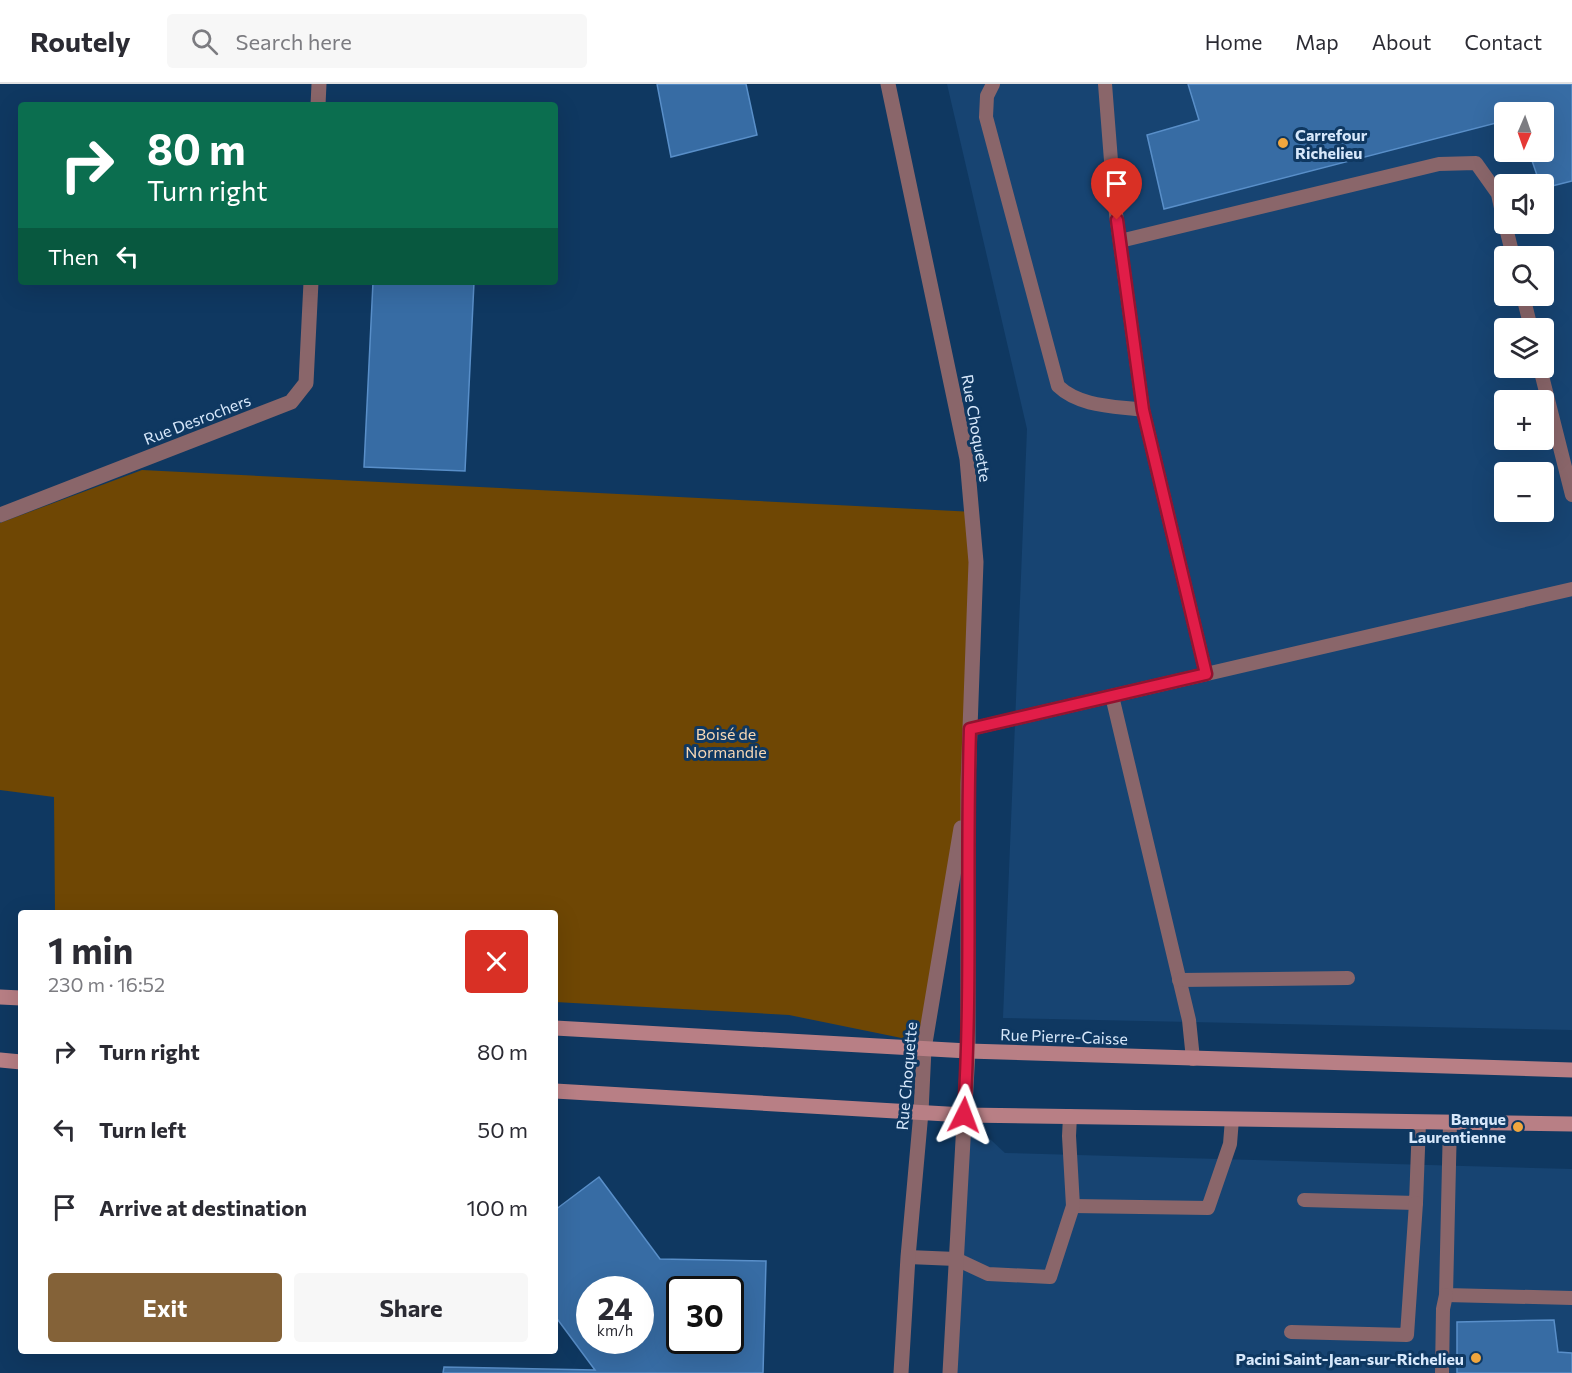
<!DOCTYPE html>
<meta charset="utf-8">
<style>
body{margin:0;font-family:Commissioner,sans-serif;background:#f7f7f7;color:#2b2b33;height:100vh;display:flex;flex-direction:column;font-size:22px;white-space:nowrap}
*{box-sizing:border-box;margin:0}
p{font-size:20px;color:#7c7c81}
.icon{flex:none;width:33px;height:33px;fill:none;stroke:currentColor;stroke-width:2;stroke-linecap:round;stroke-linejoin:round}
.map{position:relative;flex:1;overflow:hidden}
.details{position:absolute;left:18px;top:826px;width:540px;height:444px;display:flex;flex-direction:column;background:#fff;border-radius:6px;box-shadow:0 6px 24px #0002}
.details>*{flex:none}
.top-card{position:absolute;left:18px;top:18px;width:540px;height:183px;border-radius:6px;box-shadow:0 6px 24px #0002;background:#0b6e4f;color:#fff;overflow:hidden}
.needle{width:39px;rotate:182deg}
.tools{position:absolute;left:1494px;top:18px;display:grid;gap:12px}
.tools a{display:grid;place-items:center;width:60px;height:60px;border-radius:6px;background:#fff;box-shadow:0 6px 24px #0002;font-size:30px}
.speed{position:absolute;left:576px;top:1192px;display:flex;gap:12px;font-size:30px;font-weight:700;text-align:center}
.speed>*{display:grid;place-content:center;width:78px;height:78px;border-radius:50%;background:#fff;box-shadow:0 6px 24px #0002;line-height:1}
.speed small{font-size:15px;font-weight:400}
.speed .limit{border:3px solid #111;border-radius:9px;background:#fff;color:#111}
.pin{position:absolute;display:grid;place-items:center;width:51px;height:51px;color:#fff;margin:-62px -26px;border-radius:50% 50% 50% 0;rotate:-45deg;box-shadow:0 0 6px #0007}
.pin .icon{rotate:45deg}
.me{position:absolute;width:66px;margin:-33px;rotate:3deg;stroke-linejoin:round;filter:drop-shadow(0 0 4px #0008)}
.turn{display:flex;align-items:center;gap:21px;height:126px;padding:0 30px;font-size:27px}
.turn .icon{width:78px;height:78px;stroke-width:2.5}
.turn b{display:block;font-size:42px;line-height:51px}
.then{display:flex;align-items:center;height:57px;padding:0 30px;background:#0003;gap:12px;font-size:22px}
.round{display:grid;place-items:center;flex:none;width:63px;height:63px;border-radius:6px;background:#f7f7f7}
.summary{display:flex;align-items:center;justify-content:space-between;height:102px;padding:0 30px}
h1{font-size:36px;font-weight:700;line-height:45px}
.action{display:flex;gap:12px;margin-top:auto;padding:12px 30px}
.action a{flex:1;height:69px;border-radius:6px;background:#846238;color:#fff;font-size:24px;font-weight:700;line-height:69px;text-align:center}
.action a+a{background:#f7f7f7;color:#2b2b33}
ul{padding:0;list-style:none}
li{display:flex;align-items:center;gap:18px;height:78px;padding:0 30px}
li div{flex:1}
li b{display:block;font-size:22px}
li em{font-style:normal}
header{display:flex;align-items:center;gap:36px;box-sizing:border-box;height:84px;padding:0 30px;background:#fff;border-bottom:2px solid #e1e1e2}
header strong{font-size:28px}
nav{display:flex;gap:33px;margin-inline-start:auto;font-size:21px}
.search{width:420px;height:54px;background:#f7f7f7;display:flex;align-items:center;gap:15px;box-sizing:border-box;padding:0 21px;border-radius:6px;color:#7c7c81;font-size:22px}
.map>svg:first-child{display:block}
</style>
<header>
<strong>Routely</strong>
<div class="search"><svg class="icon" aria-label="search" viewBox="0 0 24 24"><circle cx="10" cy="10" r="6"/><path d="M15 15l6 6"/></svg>Search here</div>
<nav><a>Home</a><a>Map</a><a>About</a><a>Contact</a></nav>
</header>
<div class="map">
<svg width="1572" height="1289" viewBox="0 0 1572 1289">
<rect width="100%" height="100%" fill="#0f3861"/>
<!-- built -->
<g fill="#174472" fill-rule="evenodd">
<path d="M947,0H1572V946L1003,934L1027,345ZM1504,28H1544V68H1504ZM1504,100H1544V140H1504ZM1504,172H1544V212H1504ZM1504,244H1544V284H1504ZM1504,316H1544V356H1504ZM1504,388H1544V428H1504Z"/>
<path d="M964,1031L1005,1069L1572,1085V1289H949Z"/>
</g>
<!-- green -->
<path fill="#6f4704" d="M142,386L975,428L965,751L926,959L789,931L555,918V830L55,829L54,713L0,706V439Z"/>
<!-- building -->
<g fill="#376ca4" stroke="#598fc9" stroke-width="1.5" fill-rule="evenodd">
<path d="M657,0H746L757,51L671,73Z"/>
<path d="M1188,0H1572V97L1544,104V100H1540L1529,68H1544V28H1504V37L1164,125L1147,51L1199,36Z"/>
<path d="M373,198H474L465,387L364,383Z"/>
<path d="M599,1093L660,1175L766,1177L763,1289H443L444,1283L595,1286L555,1232V1126ZM590,1206H640V1257H590ZM680,1206H730V1257H680Z"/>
<path d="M1554,1236L1558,1268L1572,1269V1289H1457V1238Z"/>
</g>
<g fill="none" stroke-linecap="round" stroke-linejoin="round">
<!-- lane -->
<g stroke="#8a666a" stroke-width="14">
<path d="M993,0L987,12L986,33L1058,302C1080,323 1115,322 1143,326"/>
<path d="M1105,0L1114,115L1143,326L1206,590"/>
<path d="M1505,140L1513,172"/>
<path d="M1120,157L1439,80L1476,79L1498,110L1504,138"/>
<path d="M1523,212L1531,244"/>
<path d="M1540,284L1572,411"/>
<path d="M1112,612L1189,936L1193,975"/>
<path d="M970,645L1572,505"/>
<path d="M1179,896L1348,894"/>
<path d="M1450,1038L1446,1211L1572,1214"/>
<path d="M1304,1116L1416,1119L1419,1038"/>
<path d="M1073,1122L1208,1124L1230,1060L1232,1035"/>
<path d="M908,1173L956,1175L988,1190L1050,1193L1073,1122L1069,1052L1070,1032"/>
<path d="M1291,1248L1407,1251L1416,1119"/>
<path d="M1442,1289L1443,1225L1446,1211"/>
</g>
<!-- street -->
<g stroke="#8a666a" stroke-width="15">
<path d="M888,0L967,375L976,478L968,700V967L950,1289"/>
<path d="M318,21L319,0"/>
<path d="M0,431L291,318L306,299L311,198"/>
<path d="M901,1289L908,1173L921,1028L924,965L961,744"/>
</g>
<!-- secondary -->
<g stroke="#b87f85" stroke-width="15">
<path d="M0,913L21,914"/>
<path d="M555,944L968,967L1572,986"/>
<path d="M0,976L21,978"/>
<path d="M555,1007L964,1031L1572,1040"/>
</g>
</g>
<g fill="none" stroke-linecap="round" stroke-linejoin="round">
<!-- route casing -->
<g stroke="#92132f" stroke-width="15">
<path id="route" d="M964,1031C972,902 966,774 970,645L1206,590L1143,326L1117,136"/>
</g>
<!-- route -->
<use href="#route" stroke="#e11d48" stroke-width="10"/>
</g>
<!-- markers -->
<g fill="#f0a63e" stroke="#0f3861" stroke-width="2">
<circle cx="1283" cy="59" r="6"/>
<circle cx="1518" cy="1043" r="6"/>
<circle cx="1476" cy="1274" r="6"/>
</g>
<g text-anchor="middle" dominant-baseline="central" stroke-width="6" stroke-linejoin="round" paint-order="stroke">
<!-- poi labels -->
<g font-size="16" font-weight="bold" fill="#d7e8fb" stroke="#0f3861" text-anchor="end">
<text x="1295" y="50" text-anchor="start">Carrefour<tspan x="1295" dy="18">Richelieu</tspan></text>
<text x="1506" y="1034">Banque<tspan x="1506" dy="18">Laurentienne</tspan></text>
<text x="1464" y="1274">Pacini Saint-Jean-sur-Richelieu</text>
</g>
<!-- street labels -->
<g font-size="16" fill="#d7e8fb" stroke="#0f3861">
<text transform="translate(197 335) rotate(-21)">Rue Desrochers</text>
<text transform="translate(977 344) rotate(80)">Rue Choquette</text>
<text transform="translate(1064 952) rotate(2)">Rue Pierre-Caisse</text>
<text transform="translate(906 992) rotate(-85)">Rue Choquette</text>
</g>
<!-- park labels -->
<g font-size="16" fill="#f7d8b5" stroke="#0f3861">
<text x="726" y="649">Boisé de<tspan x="726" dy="18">Normandie</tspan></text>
</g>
</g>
</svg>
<div class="tools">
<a><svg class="needle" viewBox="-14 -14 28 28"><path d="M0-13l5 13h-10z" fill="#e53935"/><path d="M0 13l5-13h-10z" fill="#7c7c81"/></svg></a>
<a><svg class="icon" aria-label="sound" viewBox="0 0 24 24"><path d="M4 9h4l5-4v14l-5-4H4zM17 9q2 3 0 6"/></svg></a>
<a><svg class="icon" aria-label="search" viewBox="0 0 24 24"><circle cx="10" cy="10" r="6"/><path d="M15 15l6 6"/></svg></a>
<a><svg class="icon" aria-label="layers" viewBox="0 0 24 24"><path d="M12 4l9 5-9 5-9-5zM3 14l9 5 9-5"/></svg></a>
<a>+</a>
<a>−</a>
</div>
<div class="speed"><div>24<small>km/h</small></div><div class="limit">30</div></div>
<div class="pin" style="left:1117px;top:136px;background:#d93025"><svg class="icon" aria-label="arrive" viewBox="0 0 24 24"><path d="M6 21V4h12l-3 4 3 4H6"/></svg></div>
<svg class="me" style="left:964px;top:1031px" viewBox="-20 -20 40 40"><path d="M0-17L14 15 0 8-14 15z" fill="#e11d48" stroke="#fff" stroke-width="4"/></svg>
<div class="top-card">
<div class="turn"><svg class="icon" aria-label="right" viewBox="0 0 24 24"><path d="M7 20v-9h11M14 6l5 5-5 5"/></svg><div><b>80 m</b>Turn right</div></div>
<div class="then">Then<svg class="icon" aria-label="left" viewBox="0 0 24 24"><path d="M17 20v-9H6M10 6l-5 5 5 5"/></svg></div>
</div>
<section class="details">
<div class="summary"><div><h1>1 min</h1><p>230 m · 16:52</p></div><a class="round" style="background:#d93025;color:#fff"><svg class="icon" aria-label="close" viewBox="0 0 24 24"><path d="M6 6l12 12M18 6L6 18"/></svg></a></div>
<ul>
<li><svg class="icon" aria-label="right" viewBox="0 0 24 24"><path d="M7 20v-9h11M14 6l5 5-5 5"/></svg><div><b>Turn right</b></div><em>80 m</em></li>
<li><svg class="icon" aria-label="left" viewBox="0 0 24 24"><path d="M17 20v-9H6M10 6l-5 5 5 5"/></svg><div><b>Turn left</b></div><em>50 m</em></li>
<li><svg class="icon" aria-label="arrive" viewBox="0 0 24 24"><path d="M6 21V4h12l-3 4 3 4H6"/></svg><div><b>Arrive at destination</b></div><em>100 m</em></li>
</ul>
<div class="action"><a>Exit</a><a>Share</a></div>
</section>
</div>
